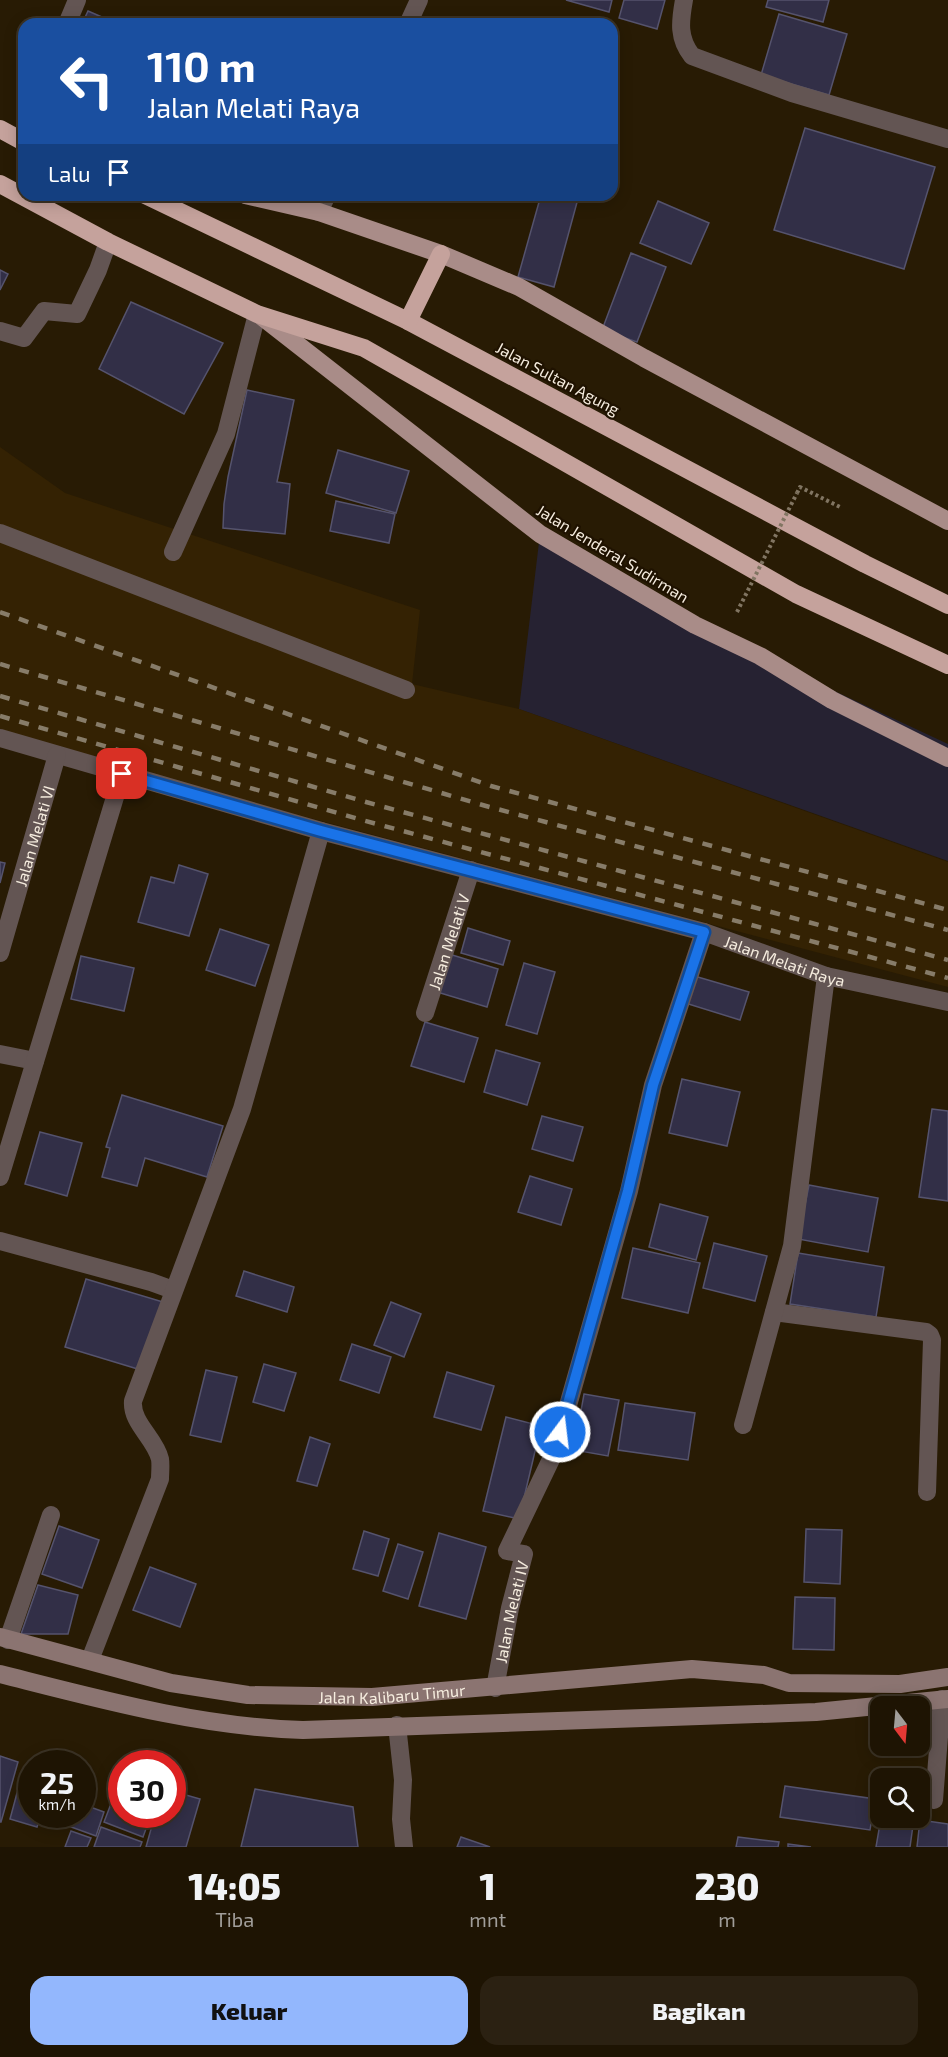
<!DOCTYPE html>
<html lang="id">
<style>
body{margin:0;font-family:"Exo 2",sans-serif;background:#2b2112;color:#f1f3f6;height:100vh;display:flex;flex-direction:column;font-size:22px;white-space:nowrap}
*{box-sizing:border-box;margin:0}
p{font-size:20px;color:#a19e9a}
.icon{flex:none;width:33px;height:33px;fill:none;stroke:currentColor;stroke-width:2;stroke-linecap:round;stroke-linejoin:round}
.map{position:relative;height:1847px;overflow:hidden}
.side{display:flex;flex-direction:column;background:#1e1403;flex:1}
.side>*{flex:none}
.banner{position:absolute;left:18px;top:18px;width:600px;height:183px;border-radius:18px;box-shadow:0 3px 15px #0003,0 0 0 2px #3c3325;background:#1a4fa0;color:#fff;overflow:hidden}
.needle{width:39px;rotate:164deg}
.controls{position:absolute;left:870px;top:1696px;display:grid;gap:12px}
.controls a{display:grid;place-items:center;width:60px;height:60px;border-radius:12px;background:#1e1403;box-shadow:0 3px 15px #0003,0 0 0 2px #3c3325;font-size:30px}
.speed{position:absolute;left:18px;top:1750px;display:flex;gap:12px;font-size:30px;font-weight:700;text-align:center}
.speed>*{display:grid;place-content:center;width:78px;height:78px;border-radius:50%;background:#1e1403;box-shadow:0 3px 15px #0003,0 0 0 2px #3c3325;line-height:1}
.speed small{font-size:15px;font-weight:400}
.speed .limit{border:9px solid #d22;background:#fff;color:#111}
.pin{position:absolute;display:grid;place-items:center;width:51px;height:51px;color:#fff;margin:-26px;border-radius:12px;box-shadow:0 3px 9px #0006}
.me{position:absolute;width:66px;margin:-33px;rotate:15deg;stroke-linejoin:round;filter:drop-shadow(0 0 4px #0008)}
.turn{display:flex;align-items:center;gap:21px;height:126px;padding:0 30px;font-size:27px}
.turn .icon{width:78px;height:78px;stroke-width:2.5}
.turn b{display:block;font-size:42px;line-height:51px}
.then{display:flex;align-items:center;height:57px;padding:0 30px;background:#0003;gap:12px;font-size:22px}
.eta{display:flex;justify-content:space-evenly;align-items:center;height:102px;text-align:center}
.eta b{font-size:36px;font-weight:800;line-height:42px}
.primary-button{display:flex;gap:12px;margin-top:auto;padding:12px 30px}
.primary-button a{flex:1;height:69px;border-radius:18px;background:#93b7fd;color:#111;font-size:24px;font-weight:800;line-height:69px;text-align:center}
.primary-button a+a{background:#2b2112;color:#f1f3f6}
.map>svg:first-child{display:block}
</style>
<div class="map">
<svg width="948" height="1847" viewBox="0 0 948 1847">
<rect width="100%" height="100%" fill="#281b04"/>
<!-- commercial -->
<path fill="#262232" d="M540,534L695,626L948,744V861L519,709Z"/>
<!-- built -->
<path fill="#342203" d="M0,447L65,493L420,610L412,684L519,709L948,862V987L0,736Z"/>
<!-- building -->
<g fill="#322f47" stroke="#55536d" stroke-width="1.5">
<path d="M566,0H612L609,12Z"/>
<path d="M624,0H665L657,29L619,18Z"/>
<path d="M768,0H829L823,22L766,7Z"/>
<path d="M88,11L118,24H82Z"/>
<path d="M779,14L847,34L829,95L761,75Z"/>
<path d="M474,19L485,24H471Z"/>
<path d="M805,128L935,167L904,269L774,230Z"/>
<path d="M541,195H579L554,287L518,277Z"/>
<path d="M658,201L709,223L691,264L640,243Z"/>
<path d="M631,253L666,267L637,342L602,330Z"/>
<path d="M0,270L8,274L0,290Z"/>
<path d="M131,302L223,343L184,414L99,369Z"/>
<path d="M247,390L294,400L277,482L290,484L285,534L223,528L224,504L228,477Z"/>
<path d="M338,450L409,471L396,513L326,493Z"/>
<path d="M336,501L395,514L389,543L330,531Z"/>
<path d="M0,862L5,863L0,883Z"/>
<path d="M179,865L208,874L189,936L138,922L151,877L174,883Z"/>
<path d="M468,928L510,941L503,965L461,953Z"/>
<path d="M220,929L269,945L255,986L206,970Z"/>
<path d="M449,954L498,969L487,1007L437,992Z"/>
<path d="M81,956L134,968L124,1011L71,999Z"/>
<path d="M524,963L555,972L537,1034L506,1025Z"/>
<path d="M691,975L749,992L740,1020L682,1002Z"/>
<path d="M425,1022L478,1038L464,1082L411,1066Z"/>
<path d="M496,1050L540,1063L527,1105L484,1092Z"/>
<path d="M682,1079L740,1092L727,1146L669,1133Z"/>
<path d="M122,1095L223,1126L207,1177L145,1158L137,1186L102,1177L110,1148L106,1147Z"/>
<path d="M932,1109L948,1111V1201L919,1197Z"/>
<path d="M542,1116L583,1127L573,1161L532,1149Z"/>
<path d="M40,1132L82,1143L67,1196L25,1184Z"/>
<path d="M530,1176L572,1189L561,1225L518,1212Z"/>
<path d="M809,1185L878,1198L868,1252L798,1239Z"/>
<path d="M660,1204L708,1217L696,1260L649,1247Z"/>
<path d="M714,1243L767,1256L755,1301L703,1288Z"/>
<path d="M633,1248L700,1263L688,1313L622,1298Z"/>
<path d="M798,1253L884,1267L876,1317L790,1304Z"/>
<path d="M244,1271L294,1287L287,1312L236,1296Z"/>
<path d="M86,1279L163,1302L141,1370L65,1347Z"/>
<path d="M391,1302L421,1314L404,1357L374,1345Z"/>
<path d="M352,1344L391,1357L379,1393L340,1380Z"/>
<path d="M264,1364L296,1373L284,1411L253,1402Z"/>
<path d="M206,1370L237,1377L221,1442L190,1435Z"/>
<path d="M447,1372L494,1386L481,1430L434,1417Z"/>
<path d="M584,1394L619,1400L608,1456L574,1450Z"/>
<path d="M625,1403L695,1413L688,1460L618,1450Z"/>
<path d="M506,1417L541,1426L519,1519L483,1511Z"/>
<path d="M310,1437L330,1444L317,1486L297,1481Z"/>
<path d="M59,1526L99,1540L82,1588L42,1574Z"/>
<path d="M806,1529L842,1530L840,1584L804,1582Z"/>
<path d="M364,1531L389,1539L378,1576L353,1569Z"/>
<path d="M439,1533L486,1547L466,1619L419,1606Z"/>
<path d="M398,1544L423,1552L408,1599L383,1591Z"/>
<path d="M150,1567L196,1584L180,1627L133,1610Z"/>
<path d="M38,1585L78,1595L68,1634H21Z"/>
<path d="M795,1597L835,1598L834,1650L793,1649Z"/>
<path d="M0,1756L18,1762L1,1822H0Z"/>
<path d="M122,1775V1815H151L143,1837L104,1822Z"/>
<path d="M20,1782L32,1785V1815H41L37,1827L10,1819Z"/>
<path d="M785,1786L875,1799L870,1830L780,1817Z"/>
<path d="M255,1789L353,1807L358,1847H241Z"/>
<path d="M172,1791L200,1799L186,1847H146L155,1815H172Z"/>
<path d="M82,1804L104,1812L96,1836L63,1824L66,1815H82Z"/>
<path d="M881,1818H914L910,1847H876Z"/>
<path d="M920,1820L948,1824V1847H917Z"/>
<path d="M101,1827L142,1842L140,1847H94Z"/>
<path d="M71,1831L91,1838L87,1847H65Z"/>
<path d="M461,1837L490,1847H457Z"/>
<path d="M738,1837L779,1842L778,1847H736Z"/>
<path d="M788,1844L811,1847H788Z"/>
</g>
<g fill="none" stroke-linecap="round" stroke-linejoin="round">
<!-- path -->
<path stroke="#817562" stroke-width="4" stroke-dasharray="3 3" stroke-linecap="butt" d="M797,493L800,487L840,507"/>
<!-- lane -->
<path stroke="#635553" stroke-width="18" d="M0,533L406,690"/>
<!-- street -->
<g stroke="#635553" stroke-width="18">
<path d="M684,0C680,22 678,38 692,56L792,93L948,139"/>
<path d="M67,24L77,0"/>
<path d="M408,24L419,0"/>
<path d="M319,212L327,195"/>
<path d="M0,331L24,338L44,311L77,314L98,270L108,242"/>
<path d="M173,552L226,434L257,314"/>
<path id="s1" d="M0,738L321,831L704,932L826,976L948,1002"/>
<path id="s2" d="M0,953L57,755"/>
<path id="s3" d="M425,1013L471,870"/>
<path d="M0,1054L35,1061"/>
<path d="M0,1177L122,774"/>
<path d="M0,1241L151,1282L173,1290"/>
<path d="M774,1312L926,1332L930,1335L932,1340L927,1492"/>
<path d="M743,1425L792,1246L826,976"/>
<path d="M8,1640L51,1515"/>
<path d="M90,1660L160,1479C160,1473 161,1465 160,1459C155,1438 131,1423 133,1401L242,1109L321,831"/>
<path id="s4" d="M495,1688L510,1608L524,1554L507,1551L555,1451L629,1191L653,1085L704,932"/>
<path d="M397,1725L403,1780L401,1819L404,1847"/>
<path d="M934,1800L942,1699"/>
</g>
<!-- secondary -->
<g stroke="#8b7471" stroke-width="18">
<path id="s5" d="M0,1637L171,1683L248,1695L372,1697L692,1669L764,1675L789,1683L900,1684L948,1677"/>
<path d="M0,1674C99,1699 200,1727 303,1730L816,1712L948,1699"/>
</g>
<!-- primary -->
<g stroke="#a98c88" stroke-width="18">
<path d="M245,195L319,212L441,254L519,287L644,358L948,521"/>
<path d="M261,316L540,534L695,625L760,656L832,700L948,758"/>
</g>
<!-- highway -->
<g stroke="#c5a29c" stroke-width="18">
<path d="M0,129L24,142"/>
<path d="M0,184L108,242L257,314L364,348L796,594L948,665"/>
<path d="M145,195L408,321L865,564L948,605"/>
<path d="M408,321L441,254"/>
</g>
<!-- rail -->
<g stroke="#877c69" stroke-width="4.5" stroke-dasharray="10 10" stroke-linecap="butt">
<path d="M0,612L491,786L948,910"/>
<path d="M0,664L486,806L948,930"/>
<path d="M0,696L366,802L948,960"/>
<path d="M0,716L362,820L948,978"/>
</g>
<!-- path-bridge -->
<path stroke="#817562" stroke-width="4" stroke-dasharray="3 3" stroke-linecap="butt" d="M737,612L797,493"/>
</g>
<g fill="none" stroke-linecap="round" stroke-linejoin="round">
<!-- route casing -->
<g stroke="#114b97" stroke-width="15">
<path id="route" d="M122,774L321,831L704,932L653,1085L628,1191L560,1432"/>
</g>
<!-- route -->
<use href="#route" stroke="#1a73e8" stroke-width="10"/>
</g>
<g text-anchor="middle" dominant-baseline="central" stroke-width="4.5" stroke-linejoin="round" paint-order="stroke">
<!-- street labels -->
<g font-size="16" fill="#f6eddf" stroke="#1f1200">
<text transform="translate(558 378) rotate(28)">Jalan Sultan Agung</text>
<text transform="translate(613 553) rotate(31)">Jalan Jenderal Sudirman</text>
<text stroke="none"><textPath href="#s2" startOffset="122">Jalan Melati VI</textPath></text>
<text stroke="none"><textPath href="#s3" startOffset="75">Jalan Melati V</textPath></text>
<text stroke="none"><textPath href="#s1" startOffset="816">Jalan Melati Raya</textPath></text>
<text stroke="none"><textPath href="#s4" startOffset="78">Jalan Melati IV</textPath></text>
<text stroke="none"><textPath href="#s5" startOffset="399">Jalan Kalibaru Timur</textPath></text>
</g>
</g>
</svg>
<div class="controls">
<a><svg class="needle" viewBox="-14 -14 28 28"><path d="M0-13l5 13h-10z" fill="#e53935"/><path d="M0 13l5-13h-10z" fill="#a19e9a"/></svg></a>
<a><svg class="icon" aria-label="search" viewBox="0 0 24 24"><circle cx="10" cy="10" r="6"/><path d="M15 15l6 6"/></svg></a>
</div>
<div class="speed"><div>25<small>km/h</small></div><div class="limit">30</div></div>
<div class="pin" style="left:122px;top:774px;background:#d93025"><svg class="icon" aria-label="arrive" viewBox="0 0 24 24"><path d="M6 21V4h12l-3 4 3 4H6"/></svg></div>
<svg class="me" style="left:560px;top:1432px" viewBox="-20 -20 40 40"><circle r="17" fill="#1a73e8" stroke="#fff" stroke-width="3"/><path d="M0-11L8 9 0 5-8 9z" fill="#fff"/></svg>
<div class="banner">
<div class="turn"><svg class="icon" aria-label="left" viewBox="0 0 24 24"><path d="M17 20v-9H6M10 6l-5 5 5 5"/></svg><div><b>110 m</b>Jalan Melati Raya</div></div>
<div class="then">Lalu<svg class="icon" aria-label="arrive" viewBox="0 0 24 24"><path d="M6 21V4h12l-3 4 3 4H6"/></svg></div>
</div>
</div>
<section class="side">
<div class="eta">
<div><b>14:05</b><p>Tiba</p></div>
<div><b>1</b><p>mnt</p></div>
<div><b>230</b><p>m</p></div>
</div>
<div class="primary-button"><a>Keluar</a><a>Bagikan</a></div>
</section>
